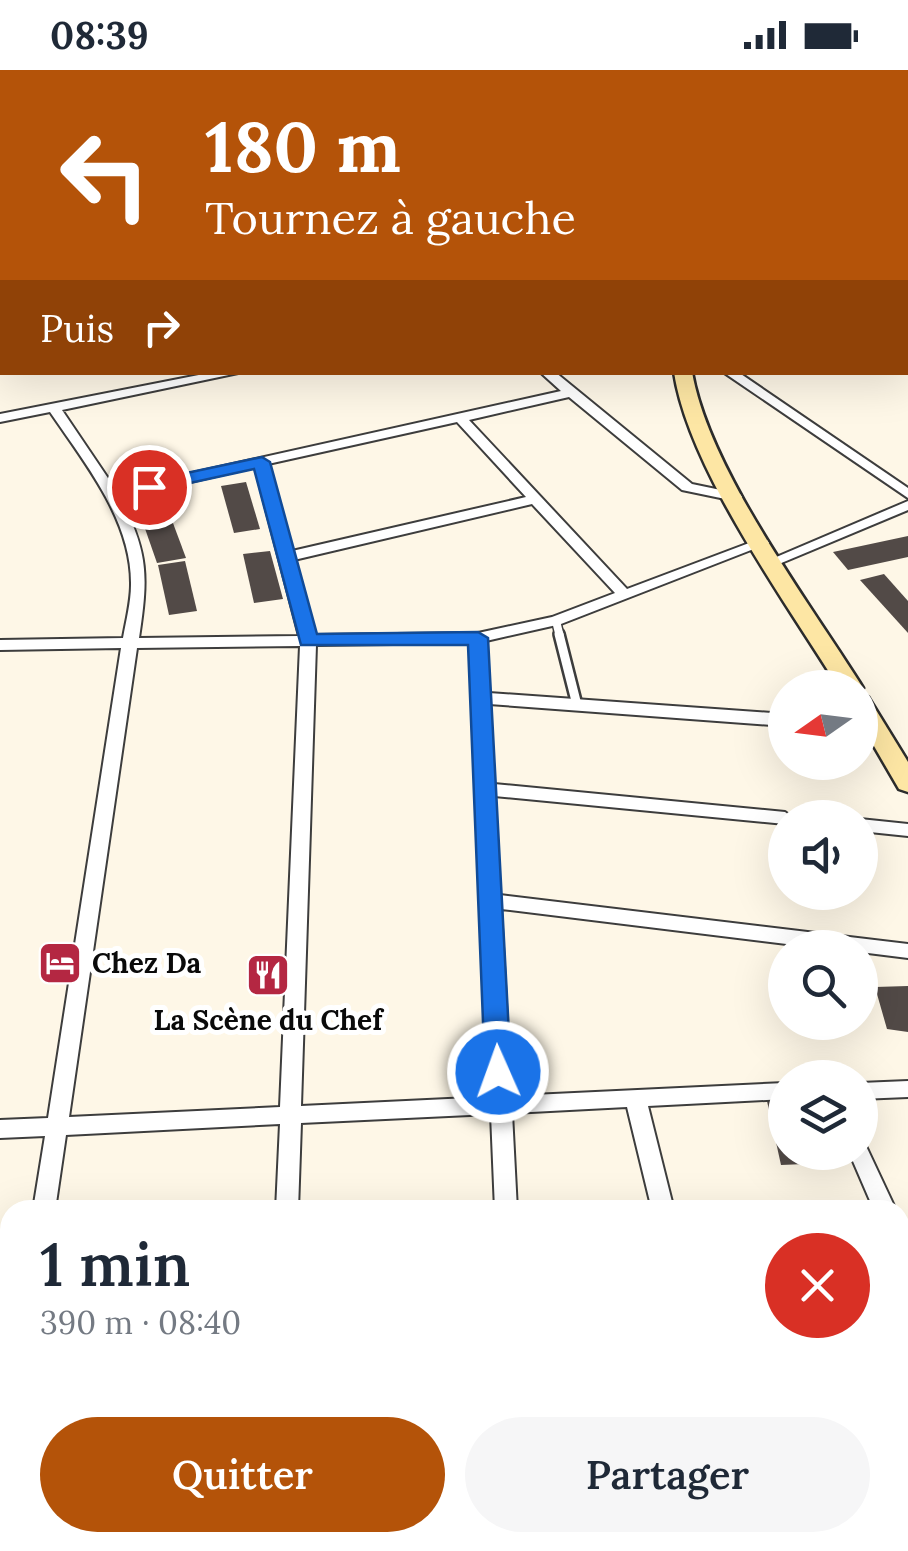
<!DOCTYPE html>
<html lang="fr">
<meta charset="utf-8">
<style>
body{margin:0;font-family:Lora,serif;background:#f6f6f7;color:#1f2937;height:100vh;display:flex;flex-direction:column;font-size:38px;white-space:nowrap}
*{box-sizing:border-box;margin:0}
p{font-size:32px;color:#747a83}
.icon{flex:none;width:55px;height:55px;fill:none;stroke:currentColor;stroke-width:2;stroke-linecap:round;stroke-linejoin:round}
.map{position:relative;flex:1;overflow:hidden}
.sheet{position:absolute;left:0px;top:1130px;width:910px;height:352px;display:flex;flex-direction:column;background:#fff;border-radius:30px 30px 0 0;box-shadow:0 10px 40px #0002}
.sheet>*{flex:none}
.hud{position:absolute;left:0px;top:0px;width:910px;height:305px;box-shadow:0 10px 40px #0002;background:#b45309;color:#fff;overflow:hidden}
.needle{width:65px;rotate:256deg}
.tools{position:absolute;left:768px;top:600px;display:grid;gap:20px}
.tools a{display:grid;place-items:center;width:110px;height:110px;border-radius:50%;background:#fff;box-shadow:0 10px 40px #0002;font-size:50px}
.pin{position:absolute;display:grid;place-items:center;width:85px;height:85px;color:#fff;margin:-42px;border:5px solid #fff;border-radius:50%;box-shadow:0 2px 10px #0007}
.me{position:absolute;width:110px;margin:-55px;rotate:358deg;stroke-linejoin:round;filter:drop-shadow(0 0 8px #0008)}
.turn{display:flex;align-items:center;gap:35px;height:210px;padding:0 40px;font-size:45px}
.turn .icon{width:130px;height:130px;stroke-width:2.5}
.turn b{display:block;font-size:70px;line-height:85px}
.then{display:flex;align-items:center;height:95px;padding:0 40px;background:#0003;gap:20px;font-size:38px}
.round{display:grid;place-items:center;flex:none;width:105px;height:105px;border-radius:52px;background:#f6f6f7}
.headline{display:flex;align-items:center;justify-content:space-between;height:170px;padding:0 40px}
h1{font-size:60px;font-weight:600;line-height:75px}
.button{display:flex;gap:20px;margin-top:auto;padding:20px 40px}
.button a{flex:1;height:115px;border-radius:60px;background:#b45309;color:#fff;font-size:40px;font-weight:600;line-height:115px;text-align:center}
.button a+a{background:#f6f6f7;color:#1f2937}
.status{display:flex;justify-content:space-between;align-items:center;height:70px;padding:0 50px;background:#fff;direction:ltr}
.status svg{height:28px;fill:currentColor}
.map>svg:first-child{display:block}
</style>
<div class="status"><b>08:39</b><svg viewBox="0 0 49 12"><path d="M0 12V9h3v3zM5 12V6h3v6zM10 12V3h3v9zM15 12V0h3v12zM26 1h20v11H26zM47 4h2v5h-2z"/></svg></div>
<div class="map">
<svg width="908" height="1481" viewBox="0 0 908 1481">
<rect width="100%" height="100%" fill="#fef7e7"/>
<!-- building -->
<g fill="#524a47">
<path d="M246,412L260,459L234,463L221,416Z"/>
<path d="M170,445L186,488L157,493L142,450Z"/>
<path d="M908,466V487L848,500L833,482Z"/>
<path d="M270,481L283,529L254,533L243,484Z"/>
<path d="M185,491L197,541L169,545L158,495Z"/>
<path d="M884,504L908,531V563L860,510Z"/>
<path d="M908,916V962L887,959L875,917Z"/>
<path d="M785,1021V1082H803L805,1094L781,1095L765,1022Z"/>
</g>
<g fill="none" stroke-linecap="round" stroke-linejoin="round">
<!-- service-far1 casing -->
<g stroke="#3d3d3d" stroke-width="11">
<path id="service-far1" d="M556,551L560,567"/>
</g>
<!-- service casing -->
<g stroke="#3d3d3d" stroke-width="14">
<path id="service" d="M559,564L577,635"/>
</g>
<!-- minor casing -->
<g stroke="#3d3d3d" stroke-width="4">
<g id="minor">
<path d="M0,0L5,2H2V8L0,7Z"/>
<path d="M130,0H143L145,2H133Z"/>
<path d="M244,0H259L261,2H247Z"/>
<path d="M382,0H396L398,2H385Z"/>
<rect x="0" y="72" width="2" height="8"/>
<rect x="0" y="172" width="2" height="7"/>
<rect x="0" y="275" width="2" height="8"/>
<path d="M214,302H243L62,340L116,420L561,321L540,302H555L692,414L740,424L742,427L735,431L682,420L569,327L469,350L627,519L757,470H767L769,473L561,554L486,571L489,623L785,644V656L489,634L494,714L785,742L793,748H785V754L494,726L500,825L908,874V888L860,882V878H819L501,839L511,1026L785,1013V1029L648,1036L674,1140H652L627,1037L512,1043L517,1140H495L491,1044L301,1053L298,1140H276L280,1054L66,1065L55,1140H33L45,1066L0,1068V1050L48,1048L121,578L0,580V570L123,568C126,551 131,532 131,515C132,450 84,392 50,342L0,352V344ZM457,352L526,427L292,481L268,394ZM255,397L299,566L139,568C148,508 149,483 120,428ZM532,434L615,523L552,547L478,563L314,565L294,490ZM470,573L490,1027L301,1036L316,575ZM300,576L280,1037L69,1047L137,578Z"/>
<path d="M723,302H738L908,418V428Z"/>
<path d="M908,431V440L779,494L774,495L767,491Z"/>
<path d="M860,749L908,754V766L860,761Z"/>
<path d="M908,1011V1027L860,1029V1013Z"/>
<path d="M860,1073L866,1076L896,1140H874L849,1082H860Z"/>
<path d="M900,1165L908,1168V1203L900,1200Z"/>
<path d="M10,1345V1428L0,1434V1352Z"/>
<path d="M262,1472H288L287,1481H261Z"/>
<path d="M397,1472H432L429,1481H393Z"/>
<path d="M723,1472H749L750,1481H724Z"/>
</g>
</g>
<!-- secondary casing -->
<g stroke="#2c2c2c" stroke-width="5">
<g id="secondary">
<path d="M895,0H908V4L894,2Z"/>
<path d="M674,302H692C709,400 809,532 863,618L860,622V618H839C786,532 689,400 674,302Z"/>
<path d="M860,624L868,627L908,692V722L899,719L860,652Z"/>
</g>
</g>
<!-- service-far1 -->
<use href="#service-far1" stroke="#fff" stroke-width="8"/>
<!-- service -->
<use href="#service" stroke="#fff" stroke-width="9"/>
<!-- minor -->
<use href="#minor" fill="#fff" fill-rule="evenodd"/>
<!-- secondary -->
<use href="#secondary" fill="#fde6a4" fill-rule="evenodd"/>
</g>
<!-- route -->
<path fill="#1a73e8" stroke="#114b97" stroke-width="2.5" d="M262,387L270,392L317,564L478,562L488,568L511,1002L508,1010L498,1013L489,1010L485,1002L468,575H301L254,399L149,422L140,417L149,411Z"/>
<!-- icons -->
<defs>
<g id="hotel-square" transform="scale(2.25)"><rect x="-9" y="-9" width="18" height="18" rx="4" fill="#b42742" stroke="#fff"/><path d="M-6-4.5h1.5V1H6V5H4.5V3h-9V5H-6ZM-4 0a1.8 1.8 0 1 1 3.6 0ZM.5 0V-2.5h3Q6-2.5 6 0Z" fill="#fff"/></g>
<g id="restaurant-square" transform="scale(2.25)"><rect x="-9" y="-9" width="18" height="18" rx="4" fill="#b42742" stroke="#fff"/><path d="M-5-6h1v4h1v-4h1v4h1v-4h1v5L-1.5 .5V6h-2V.5L-5-1ZM5-6V6H3V1.5H1.5Q1.5-4 5-6Z" fill="#fff"/></g>
</defs>
<g fill-rule="evenodd">
<use href="#hotel-square" x="60" y="893"/>
<use href="#restaurant-square" x="268" y="905"/>
</g>
<g text-anchor="middle" dominant-baseline="central" stroke-width="10" stroke-linejoin="round" paint-order="stroke">
<!-- poi labels -->
<g font-size="28" font-weight="bold" fill="#0a0a0a" stroke="#fff" text-anchor="start">
<text x="92" y="893">Chez Da</text>
<text x="268" y="950" text-anchor="middle">La Scène du Chef</text>
</g>
</g>
</svg>
<div class="tools">
<a><svg class="needle" viewBox="-14 -14 28 28"><path d="M0-13l5 13h-10z" fill="#e53935"/><path d="M0 13l5-13h-10z" fill="#747a83"/></svg></a>
<a><svg class="icon" aria-label="sound" viewBox="0 0 24 24"><path d="M4 9h4l5-4v14l-5-4H4zM17 9q2 3 0 6"/></svg></a>
<a><svg class="icon" aria-label="search" viewBox="0 0 24 24"><circle cx="10" cy="10" r="6"/><path d="M15 15l6 6"/></svg></a>
<a><svg class="icon" aria-label="layers" viewBox="0 0 24 24"><path d="M12 4l9 5-9 5-9-5zM3 14l9 5 9-5"/></svg></a>
</div>
<div class="pin" style="left:149px;top:417px;background:#d93025"><svg class="icon" aria-label="arrive" viewBox="0 0 24 24"><path d="M6 21V4h12l-3 4 3 4H6"/></svg></div>
<svg class="me" style="left:498px;top:1002px" viewBox="-20 -20 40 40"><circle r="17" fill="#1a73e8" stroke="#fff" stroke-width="3"/><path d="M0-11L8 9 0 5-8 9z" fill="#fff"/></svg>
<div class="hud">
<div class="turn"><svg class="icon" aria-label="left" viewBox="0 0 24 24"><path d="M17 20v-9H6M10 6l-5 5 5 5"/></svg><div><b>180 m</b>Tournez à gauche</div></div>
<div class="then">Puis<svg class="icon" aria-label="right" viewBox="0 0 24 24"><path d="M7 20v-9h11M14 6l5 5-5 5"/></svg></div>
</div>
<section class="sheet">
<div class="headline"><div><h1>1 min</h1><p>390 m · 08:40</p></div><a class="round" style="background:#d93025;color:#fff"><svg class="icon" aria-label="close" viewBox="0 0 24 24"><path d="M6 6l12 12M18 6L6 18"/></svg></a></div>
<div class="button"><a>Quitter</a><a>Partager</a></div>
</section>
</div>
